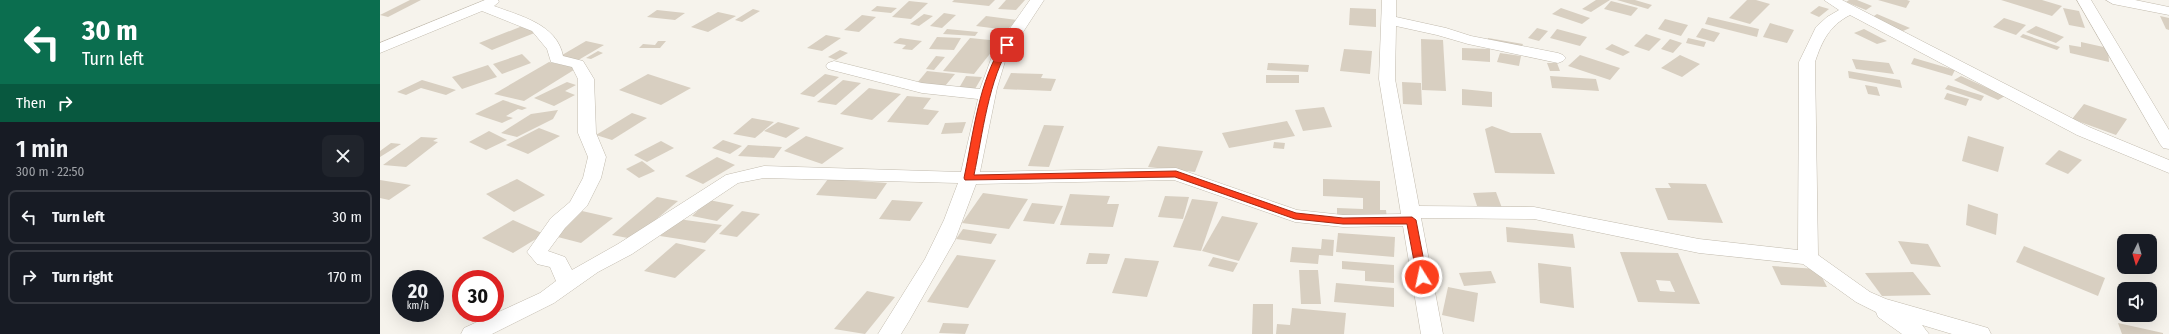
<!DOCTYPE html>
<meta charset="utf-8">
<style>
body{margin:0;font-family:"Fira Sans Condensed",sans-serif;background:#20242c;color:#f1f3f6;height:100vh;display:flex;flex-direction:column;font-size:15px;white-space:nowrap}
*{box-sizing:border-box;margin:0}
p{font-size:13px;color:#9ea1a6}
.icon{flex:none;width:22px;height:22px;fill:none;stroke:currentColor;stroke-width:2;stroke-linecap:round;stroke-linejoin:round}
.map{position:relative;flex:1;overflow:hidden}
.sheet{display:flex;flex-direction:column;background:#171b24;width:380px}
.sheet>*{flex:none}
.guide{background:#0b6e4f;color:#fff;overflow:hidden}
.needle{width:26px;rotate:185deg}
.fabs{position:absolute;left:1737px;top:234px;display:grid;gap:8px}
.fabs a{display:grid;place-items:center;width:40px;height:40px;border-radius:8px;background:#171b24;box-shadow:0 4px 16px #0002;font-size:20px}
.speed{position:absolute;left:12px;top:270px;display:flex;gap:8px;font-size:20px;font-weight:700;text-align:center}
.speed>*{display:grid;place-content:center;width:52px;height:52px;border-radius:50%;background:#171b24;box-shadow:0 4px 16px #0002;line-height:1}
.speed small{font-size:10px;font-weight:400}
.speed .limit{border:6px solid #d22;background:#fff;color:#111}
.pin{position:absolute;display:grid;place-items:center;width:34px;height:34px;color:#fff;margin:-17px;border-radius:8px;box-shadow:0 2px 6px #0006}
.me{position:absolute;width:44px;margin:-22px;rotate:350deg;stroke-linejoin:round;filter:drop-shadow(0 0 3px #0008)}
.turn{display:flex;align-items:center;gap:14px;height:84px;padding:0 16px;font-size:18px}
.turn .icon{width:52px;height:52px;stroke-width:2.5}
.turn b{display:block;font-size:28px;line-height:34px}
.then{display:flex;align-items:center;height:38px;padding:0 16px;background:#0003;gap:8px;font-size:15px}
.round{display:grid;place-items:center;flex:none;width:42px;height:42px;border-radius:8px;background:#20242c}
.overview{display:flex;align-items:center;justify-content:space-between;height:68px;padding:0 16px}
h1{font-size:24px;font-weight:600;line-height:30px}
ul{padding:0;list-style:none}
li{display:flex;align-items:center;gap:12px;height:54px;margin:0 8px 6px;padding:0 8px;border:2px solid #363941;border-radius:8px}
li div{flex:1}
li b{display:block;font-size:15px}
li em{font-style:normal}
main{display:flex;flex:1;min-height:0}
.map>svg:first-child{display:block}
</style>
<main>
<section class="sheet">
<div class="guide">
<div class="turn"><svg class="icon" aria-label="left" viewBox="0 0 24 24"><path d="M17 20v-9H6M10 6l-5 5 5 5"/></svg><div><b>30 m</b>Turn left</div></div>
<div class="then">Then<svg class="icon" aria-label="right" viewBox="0 0 24 24"><path d="M7 20v-9h11M14 6l5 5-5 5"/></svg></div>
</div>
<div class="overview"><div><h1>1 min</h1><p>300 m · 22:50</p></div><a class="round"><svg class="icon" aria-label="close" viewBox="0 0 24 24"><path d="M6 6l12 12M18 6L6 18"/></svg></a></div>
<ul>
<li><svg class="icon" aria-label="left" viewBox="0 0 24 24"><path d="M17 20v-9H6M10 6l-5 5 5 5"/></svg><div><b>Turn left</b></div><em>30 m</em></li>
<li><svg class="icon" aria-label="right" viewBox="0 0 24 24"><path d="M7 20v-9h11M14 6l5 5-5 5"/></svg><div><b>Turn right</b></div><em>170 m</em></li>
</ul>
</section>
<div class="map">
<svg width="1789" height="334" viewBox="0 0 1789 334">
<rect width="100%" height="100%" fill="#f6f3ec"/>
<!-- building -->
<g fill="#d8cfc1" fill-rule="evenodd">
<path d="M30,0H41L8,17L0,15Z"/>
<path d="M574,0H615L609,6L572,2Z"/>
<path d="M626,0H645L636,10L618,9Z"/>
<path d="M1216,0H1230L1211,12L1202,9Z"/>
<path d="M1237,0H1255L1272,5L1268,9Z"/>
<path d="M1367,0H1376L1390,4L1370,24L1349,18Z"/>
<path d="M1469,0H1477L1492,6L1486,10L1466,2Z"/>
<path d="M1498,0H1527L1530,1L1526,8Z"/>
<path d="M1621,0H1662L1682,6L1672,16Z"/>
<path d="M529,1L548,3L531,19L512,17Z"/>
<path d="M1231,1L1258,8L1251,16L1224,9Z"/>
<path d="M497,6L517,8L511,13L491,11Z"/>
<path d="M1439,6L1449,9L1439,17L1430,13Z"/>
<path d="M970,8L996,9V27L969,25Z"/>
<path d="M1181,8L1210,18L1202,24L1172,14Z"/>
<path d="M1683,8L1699,11L1705,28L1689,25Z"/>
<path d="M373,9L380,11L362,22L355,20Z"/>
<path d="M277,10L305,13L295,20L267,17Z"/>
<path d="M338,12L356,16L328,32L311,27Z"/>
<path d="M564,13L576,15L562,28L550,26Z"/>
<path d="M544,14L553,16L539,26L530,24Z"/>
<path d="M1497,14L1530,28L1523,31L1491,18Z"/>
<path d="M482,15L496,17L479,32L464,30Z"/>
<path d="M606,16L637,20L627,30L596,26Z"/>
<path d="M1780,16L1789,18V30L1786,29Z"/>
<path d="M1328,17L1379,29L1377,37L1325,24Z"/>
<path d="M1624,18L1646,25L1636,35L1613,27Z"/>
<path d="M1285,19L1308,25L1301,36L1278,29Z"/>
<path d="M1390,23L1414,30L1407,43L1383,37Z"/>
<path d="M145,25L157,32L112,50L99,43Z"/>
<path d="M1656,26L1684,37L1676,43L1646,32Z"/>
<path d="M1157,28L1168,31L1159,41L1148,38Z"/>
<path d="M1322,28L1340,33L1334,42L1316,37Z"/>
<path d="M567,29L598,32L595,36L563,34Z"/>
<path d="M1177,29L1207,37L1200,46L1170,38Z"/>
<path d="M1484,29L1507,41L1497,44L1474,33Z"/>
<path d="M1266,34L1281,39L1269,51L1254,46Z"/>
<path d="M1643,34L1680,47L1677,50L1640,37Z"/>
<path d="M446,35L461,38L442,51L427,48Z"/>
<path d="M557,37L581,38L574,50L549,49Z"/>
<path d="M520,38L542,41L532,50L522,49L526,45L513,43Z"/>
<path d="M590,38L620,41L594,74L563,71Z"/>
<path d="M1108,38L1143,44L1141,48L1107,41Z"/>
<path d="M1308,38L1326,42L1324,47L1306,43Z"/>
<path d="M1041,39L1063,40L1066,91L1042,90Z"/>
<path d="M1290,39L1302,43L1293,53L1281,49Z"/>
<path d="M206,41L224,45L195,62L177,58Z"/>
<path d="M278,41H286L280,48H259L263,44L275,45Z"/>
<path d="M1701,42L1728,48L1729,62L1690,53L1689,45L1701,47Z"/>
<path d="M1232,44L1250,52L1243,56L1225,49Z"/>
<path d="M1082,48L1110,49V62L1082,60Z"/>
<path d="M964,49L992,51L990,74L960,71Z"/>
<path d="M460,50L468,53L456,60L448,57Z"/>
<path d="M218,51L223,53L211,59L206,58Z"/>
<path d="M1120,53L1141,56L1139,66L1117,62Z"/>
<path d="M142,54L151,63L122,74L113,64Z"/>
<path d="M1200,55L1240,68L1230,80L1188,66Z"/>
<path d="M1300,55L1320,64L1302,77L1281,68Z"/>
<path d="M556,56L565,57L554,70L546,69Z"/>
<path d="M1534,58L1575,70L1572,76L1531,64Z"/>
<path d="M1472,59L1509,63L1514,74L1476,69Z"/>
<path d="M169,62L197,68L144,101L114,94Z"/>
<path d="M888,63L929,65L928,72L887,70Z"/>
<path d="M1167,63H1177L1180,71H1170Z"/>
<path d="M108,65L117,77L82,89L72,77Z"/>
<path d="M547,71L575,74L565,86L537,83Z"/>
<path d="M1468,71L1520,80L1522,88L1469,78Z"/>
<path d="M631,73L663,74L661,78L676,79L671,91L623,89Z"/>
<path d="M268,74L311,88L281,105L239,90Z"/>
<path d="M445,74L459,77L434,97L420,94Z"/>
<rect x="886" y="75" width="33" height="8"/>
<path d="M586,76L602,77L595,89L579,88Z"/>
<path d="M1170,76L1216,79L1219,91L1172,88Z"/>
<path d="M1581,76L1625,96L1618,100L1574,80Z"/>
<path d="M42,80L76,90L66,95L41,88L26,95L17,92Z"/>
<path d="M463,80L481,83L456,105L437,102Z"/>
<path d="M187,82L196,85L185,91L195,95L174,106L154,98Z"/>
<path d="M1022,82L1041,83L1042,105L1023,104Z"/>
<path d="M1485,85L1497,87L1500,96L1488,94Z"/>
<path d="M1568,85L1604,96L1601,101L1565,89Z"/>
<path d="M489,88L521,94L492,120L460,114Z"/>
<path d="M1082,89L1112,92V107L1082,105Z"/>
<path d="M1567,93L1589,99L1586,106L1564,99Z"/>
<path d="M527,96L551,98L543,109L559,111L548,125L507,122Z"/>
<path d="M123,100L147,108L142,110L138,109L126,116L133,118L122,123L95,114Z"/>
<path d="M1704,104L1747,119L1736,135L1692,119Z"/>
<path d="M944,107L952,127L923,131L915,110Z"/>
<path d="M178,110L173,119L137,137L121,133L151,114Z"/>
<path d="M252,113L267,118L232,140L216,135Z"/>
<path d="M372,118L394,122L375,138L353,134Z"/>
<path d="M907,121L915,136L849,148L842,133Z"/>
<path d="M398,122L420,128L406,138L384,131Z"/>
<path d="M586,122L582,133L561,134L565,123Z"/>
<path d="M664,125L684,126L669,167L648,166Z"/>
<path d="M1112,126L1131,133H1161L1175,174L1115,173L1105,129Z"/>
<path d="M159,128L180,136L148,154L126,145Z"/>
<path d="M109,131L127,140L106,150L89,142Z"/>
<path d="M426,136L464,148L442,164L404,151Z"/>
<path d="M1588,136L1624,147L1618,172L1582,161Z"/>
<path d="M41,137L58,138L53,141L58,142L26,167L3,165Z"/>
<path d="M343,140L362,146L350,154L332,148Z"/>
<path d="M281,141L294,148L267,162L254,155Z"/>
<path d="M894,142L905,143L904,149L893,148Z"/>
<path d="M11,143L21,144L0,157V151Z"/>
<path d="M368,145L402,147L394,158L358,156Z"/>
<path d="M778,146L823,151L815,172L768,167Z"/>
<path d="M1679,150L1702,160L1688,174L1665,164Z"/>
<path d="M337,157L355,165L323,184L305,176Z"/>
<path d="M262,161L275,171L259,178L246,169Z"/>
<path d="M137,179L165,195L134,212L106,194Z"/>
<path d="M448,179L507,183L496,199L436,195Z"/>
<path d="M943,179L1000,181V210H1006L1007,219L957,217V208L983,209V198L943,196Z"/>
<path d="M0,180L31,185L9,200L0,198Z"/>
<path d="M1288,183L1326,184L1343,223L1288,220L1275,188H1291Z"/>
<path d="M1116,192L1122,208L1098,209L1093,193Z"/>
<path d="M603,193L648,199L629,229L582,223Z"/>
<path d="M690,194L730,196L727,204H739L733,227L680,225Z"/>
<path d="M785,196L809,197L803,219L778,217Z"/>
<path d="M277,197L298,201L253,239L232,235Z"/>
<path d="M812,199L838,202L821,251L793,247Z"/>
<path d="M329,200L354,205L337,221L312,216Z"/>
<path d="M512,200L543,202L530,221L499,219Z"/>
<path d="M652,203L683,206L674,224L643,221Z"/>
<path d="M1588,204L1618,214L1616,235L1586,225Z"/>
<path d="M202,211L233,218L201,243L170,235Z"/>
<path d="M362,211L380,214L357,237L339,234Z"/>
<path d="M842,216L878,223L859,261L822,251Z"/>
<path d="M298,219L342,225L325,243L280,236Z"/>
<path d="M133,220L164,234L133,253L102,238Z"/>
<path d="M1126,227L1193,234L1195,248L1127,242Z"/>
<path d="M583,229L617,234L611,244L576,239Z"/>
<path d="M958,233L1015,237L1014,257L956,252Z"/>
<path d="M942,239L954,240L953,256L939,255L938,264L910,262L912,247L941,249Z"/>
<path d="M1518,241L1548,244L1561,267L1531,264Z"/>
<path d="M296,243L326,250L295,278L264,271Z"/>
<path d="M1644,246L1725,278L1718,296L1636,262Z"/>
<path d="M1240,252L1298,253L1320,304L1258,302ZM1276,280L1290,281L1295,292L1280,291Z"/>
<path d="M709,253L730,254L727,264H706Z"/>
<path d="M577,255L616,260L588,308L547,302Z"/>
<path d="M833,257L858,263L853,272L828,266Z"/>
<path d="M745,258L779,261L767,297L732,293Z"/>
<path d="M962,261L1014,265V283L985,281V271L962,269Z"/>
<path d="M1158,263L1191,267L1194,308L1160,303Z"/>
<path d="M1392,266L1438,269L1447,287L1401,285Z"/>
<path d="M919,270H938L941,304H921Z"/>
<path d="M1111,271L1116,283L1084,286L1079,273Z"/>
<path d="M1533,272L1551,295L1502,296L1485,273Z"/>
<path d="M956,283L1014,288V307L954,302Z"/>
<path d="M1068,287L1098,293L1094,322L1062,315Z"/>
<path d="M487,291L515,297L485,334L454,329Z"/>
<path d="M873,304H893V334H872Z"/>
<path d="M912,308L966,313L964,334H896L897,324L910,325Z"/>
<path d="M563,323L589,324L585,334L559,333Z"/>
<path d="M1738,323L1783,333V334H1742Z"/>
</g>
<g fill="none" stroke-linecap="round" stroke-linejoin="round">
<!-- minor casing -->
<g stroke="#c2bbae" stroke-width="1">
<g id="minor">
<path d="M105,0H118L119,2L114,6C140,16 177,24 183,56L203,61L214,79L216,133L226,157L221,178L207,206L185,228L168,251L185,257L192,270L238,244L346,175L384,166L581,172L598,99L542,93L448,69L446,66L448,63L454,61L542,83L600,89L614,51L650,0H664L626,58L617,88L600,172L796,168L917,210L963,215L1021,214L999,79L1002,0H1016V17L1066,28L1091,36L1178,53L1183,55L1186,58L1183,61L1178,63L1088,44L1057,35L1016,26L1015,79L1039,206L1154,207L1319,239L1418,250L1419,62L1436,27L1447,17L1459,10L1444,0H1462L1709,127L1789,160V173L1697,135L1470,15C1449,26 1442,41 1435,62L1438,255L1490,292L1506,299L1608,328L1611,334H1572L1542,325L1549,334H1522L1498,317L1496,312L1476,302L1423,264L1319,253L1154,219L1041,218L1063,334H1041L1023,226L963,227L915,222L794,180L596,184L575,240L529,321L521,334H498L545,259L564,220L578,183L384,178L358,183L252,254L218,272L174,303L112,334H81L84,328L160,293L176,281L170,267L157,264L147,252L171,218L190,202L203,178L208,157L198,133V79L192,67L171,62L167,49L152,31L102,11L0,53V43Z"/>
<path d="M1697,0H1711L1789,130V149L1783,148L1780,144Z"/>
<path d="M1726,0H1755L1789,7V15L1733,4Z"/>
</g>
</g>
<!-- minor -->
<use href="#minor" fill="#fff" fill-rule="evenodd"/>
</g>
<!-- route -->
<path fill="#fc3f1d" stroke="#a42913" d="M624,43L631,45C609,76 602,137 594,175L796,171L916,213L963,218L1032,217L1036,220L1047,277L1042,280L1037,277L1027,224H963L915,219L795,177L585,180L584,178C593,136 599,78 624,43Z"/>
</svg>
<div class="fabs">
<a><svg class="needle" viewBox="-14 -14 28 28"><path d="M0-13l5 13h-10z" fill="#e53935"/><path d="M0 13l5-13h-10z" fill="#9ea1a6"/></svg></a>
<a><svg class="icon" aria-label="sound" viewBox="0 0 24 24"><path d="M4 9h4l5-4v14l-5-4H4zM17 9q2 3 0 6"/></svg></a>
</div>
<div class="speed"><div>20<small>km/h</small></div><div class="limit">30</div></div>
<div class="pin" style="left:627px;top:45px;background:#d93025"><svg class="icon" aria-label="arrive" viewBox="0 0 24 24"><path d="M6 21V4h12l-3 4 3 4H6"/></svg></div>
<svg class="me" style="left:1042px;top:277px" viewBox="-20 -20 40 40"><circle r="17" fill="#fc3f1d" stroke="#fff" stroke-width="3"/><path d="M0-11L8 9 0 5-8 9z" fill="#fff"/></svg>
</div>
</main>
